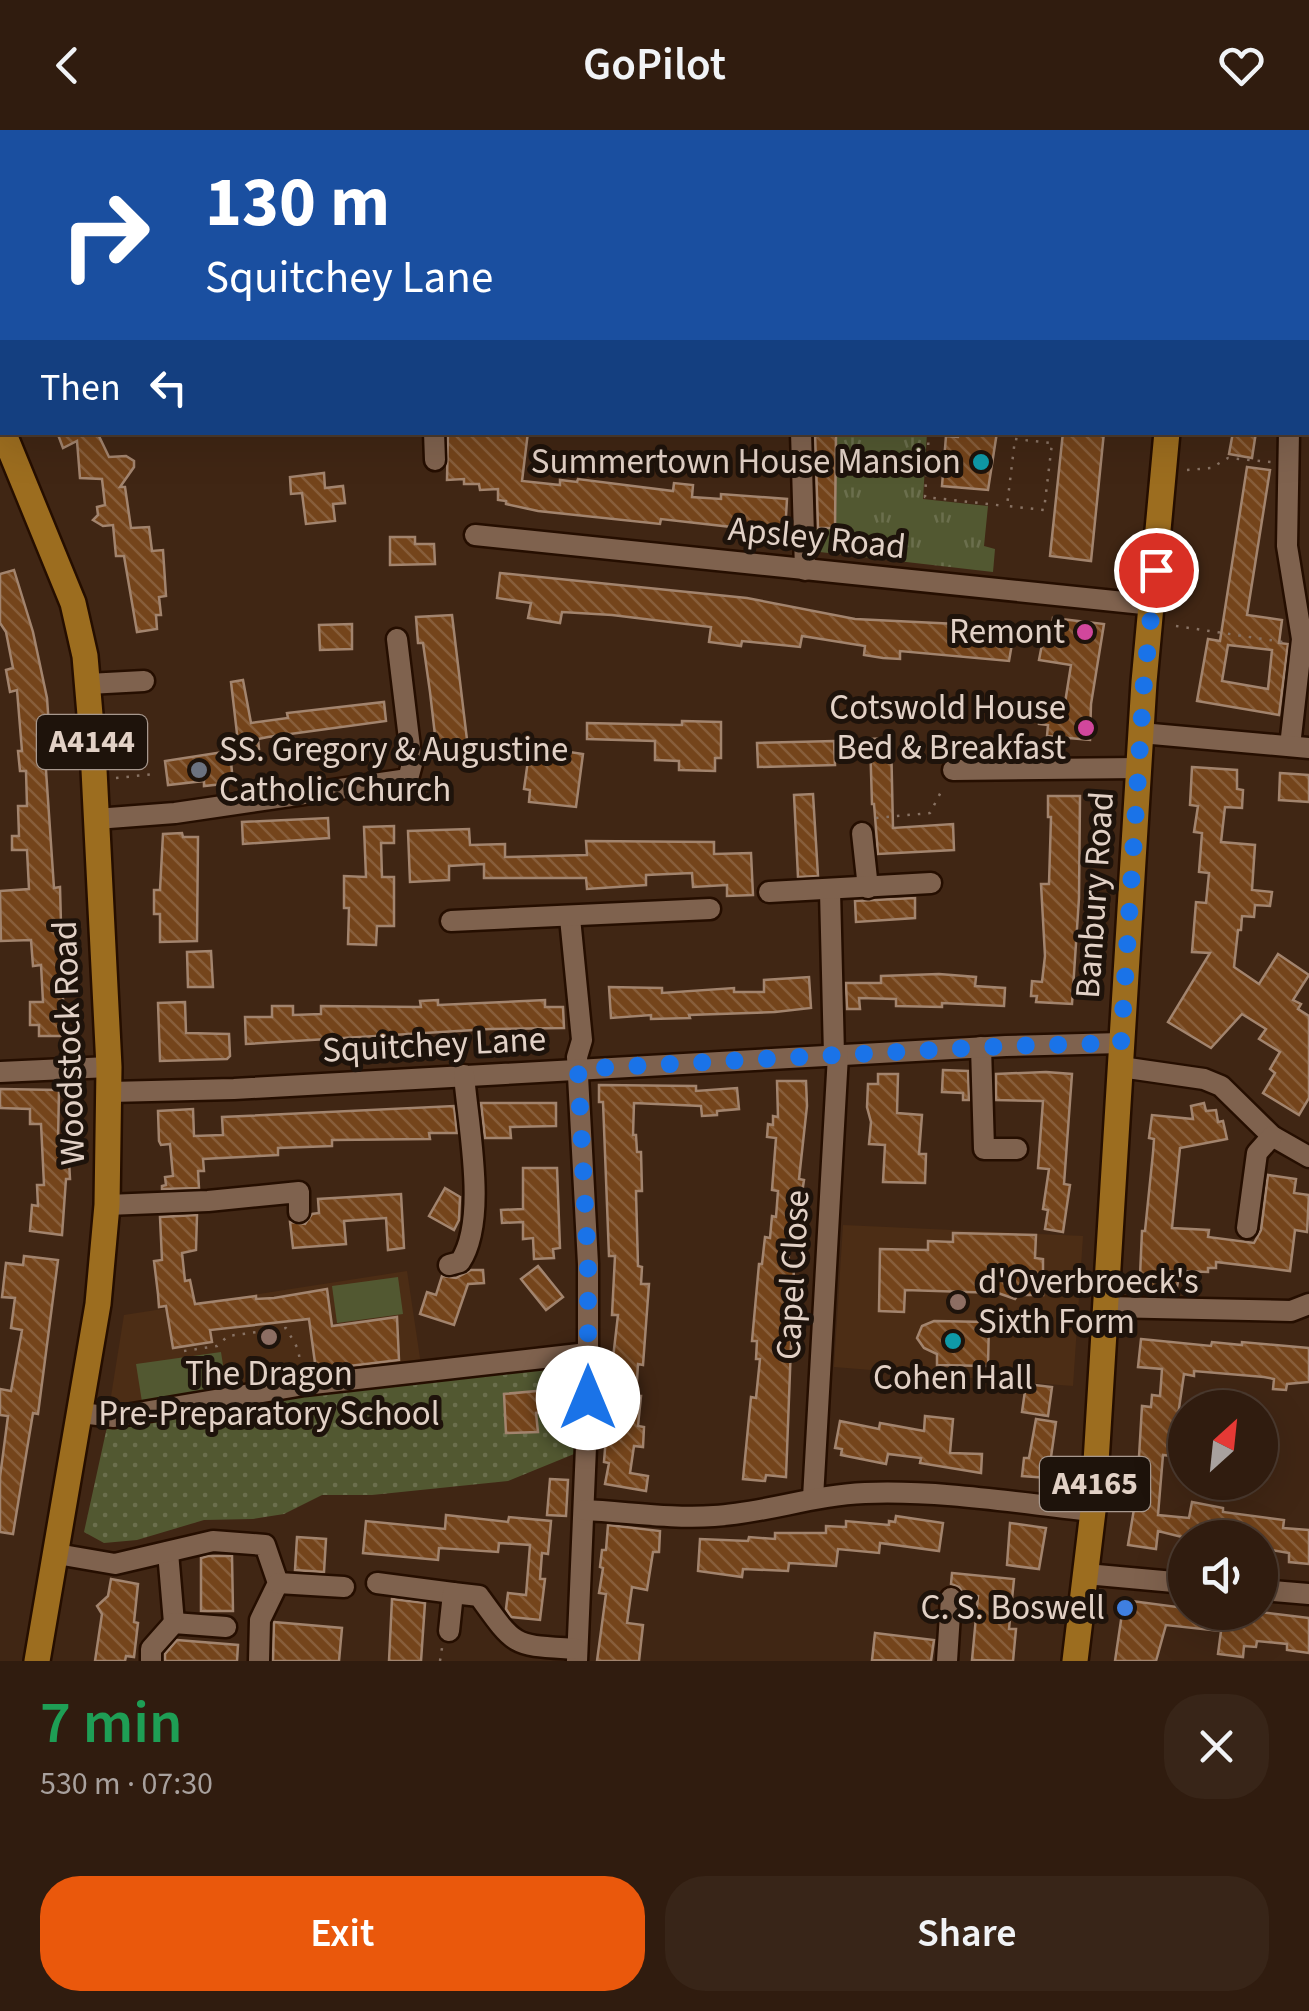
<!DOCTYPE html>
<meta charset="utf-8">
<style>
body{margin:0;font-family:"Source Sans 3",sans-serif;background:#382518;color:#f1f3f6;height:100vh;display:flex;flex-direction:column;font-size:38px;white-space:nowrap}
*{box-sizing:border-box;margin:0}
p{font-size:32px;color:#a8a19e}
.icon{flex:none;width:55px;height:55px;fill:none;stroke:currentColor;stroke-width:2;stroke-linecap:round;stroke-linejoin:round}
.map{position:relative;height:1531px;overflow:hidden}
.panel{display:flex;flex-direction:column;background:#301c0f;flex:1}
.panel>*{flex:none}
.guide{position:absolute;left:0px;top:0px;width:1310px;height:305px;box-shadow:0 10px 40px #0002,0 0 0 2px #4b3a2f;background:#1a4fa0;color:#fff;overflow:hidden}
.needle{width:65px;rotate:27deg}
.tools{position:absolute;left:1168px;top:1260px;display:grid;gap:20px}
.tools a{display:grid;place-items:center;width:110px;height:110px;border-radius:50%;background:#301c0f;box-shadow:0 10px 40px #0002,0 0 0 2px #4b3a2f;font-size:50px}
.pin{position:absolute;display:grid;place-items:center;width:85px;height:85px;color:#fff;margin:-42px;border:5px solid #fff;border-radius:50%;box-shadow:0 2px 10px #0007}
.me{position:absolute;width:110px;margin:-55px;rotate:0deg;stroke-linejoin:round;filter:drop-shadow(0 0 8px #0008)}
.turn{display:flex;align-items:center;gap:35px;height:210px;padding:0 40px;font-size:45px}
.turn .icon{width:130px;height:130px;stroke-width:2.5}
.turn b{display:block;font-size:70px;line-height:85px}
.then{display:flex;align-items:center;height:95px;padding:0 40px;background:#0003;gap:20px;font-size:38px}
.round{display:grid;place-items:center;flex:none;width:105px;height:105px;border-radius:40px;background:#382518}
.summary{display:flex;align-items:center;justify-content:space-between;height:170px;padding:0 40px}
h1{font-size:60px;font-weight:600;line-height:75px;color:#1e9e55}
.cta{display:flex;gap:20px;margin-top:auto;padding:20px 40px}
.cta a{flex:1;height:115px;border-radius:40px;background:#ea580c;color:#fff;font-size:40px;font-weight:600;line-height:115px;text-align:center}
.cta a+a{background:#382518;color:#f1f3f6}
header{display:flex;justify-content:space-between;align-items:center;height:130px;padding:0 40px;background:#301c0f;font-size:45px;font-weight:600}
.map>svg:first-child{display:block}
</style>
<header><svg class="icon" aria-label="back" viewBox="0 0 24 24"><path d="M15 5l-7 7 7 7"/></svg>GoPilot<svg class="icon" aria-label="heart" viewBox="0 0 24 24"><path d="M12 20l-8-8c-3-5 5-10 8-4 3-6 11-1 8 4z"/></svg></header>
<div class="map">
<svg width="1309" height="1531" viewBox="0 0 1309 1531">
<defs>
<pattern id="grass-tufts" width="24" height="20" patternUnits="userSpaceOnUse" patternTransform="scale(2.5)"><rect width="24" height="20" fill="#525831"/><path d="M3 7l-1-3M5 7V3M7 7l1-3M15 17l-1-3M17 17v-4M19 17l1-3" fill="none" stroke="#6b6f4d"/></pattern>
<pattern id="park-dots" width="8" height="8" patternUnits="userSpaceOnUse" patternTransform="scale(2.5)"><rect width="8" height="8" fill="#525831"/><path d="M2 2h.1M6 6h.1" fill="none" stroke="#6b6f4d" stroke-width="1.8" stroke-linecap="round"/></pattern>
<pattern id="building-back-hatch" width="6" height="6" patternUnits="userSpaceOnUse" patternTransform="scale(2.5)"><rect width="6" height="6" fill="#74441b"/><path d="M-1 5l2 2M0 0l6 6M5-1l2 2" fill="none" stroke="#885e3b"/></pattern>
</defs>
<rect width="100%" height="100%" fill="#402614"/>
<!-- built -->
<g fill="#4c2d15">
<path d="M843,1095L1083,1106L1073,1256L834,1237Z"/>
<path d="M407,1141L421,1235L109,1279L124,1185Z"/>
</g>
<!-- grass -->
<path fill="url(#grass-tufts)" d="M837,302L927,303L923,369L988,376L984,416L995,419L993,442L811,421L812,399H835Z"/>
<!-- park -->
<path fill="url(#park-dots)" d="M581,1231L579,1322L508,1351L372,1365H322L284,1384L253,1389L204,1390L137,1410L104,1413L84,1402L107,1297L347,1255Z"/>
<!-- pitch -->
<g fill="#525831">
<path d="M398,1147L403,1184L337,1193L332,1156Z"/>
<path d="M221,1222L227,1261L142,1272L136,1234Z"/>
</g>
<!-- building -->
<g fill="url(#building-back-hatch)" stroke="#a2846e" stroke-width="2.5" fill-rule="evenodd">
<path d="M57,302H97L109,327L126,326L134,331V337L120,357H125L131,398L149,397L152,421L163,420L166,466L159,467L161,485H156L157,499L137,502L124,426H116L113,395L103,396L93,390L98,385L97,377L105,375L102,349L80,348L77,311L63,318Z"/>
<path d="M448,302H528L522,351L560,355V350L577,352L578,349L673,361L674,353L693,355L692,367L721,369V364L787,369L785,403L661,389L660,394L538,381L506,374V371L498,370V359L480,360L479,354H464V349L447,350Z"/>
<path d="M815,302H836L835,398H818Z"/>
<path d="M961,302H997L988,360L942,356L946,306L958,307Z"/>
<path d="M1063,302H1104L1091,431L1050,426Z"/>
<path d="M1233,302H1256L1252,328L1229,324Z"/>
<path d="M1247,337L1270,340L1247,485L1282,490L1279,513L1288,514L1279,585L1197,571L1208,509L1220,511ZM1228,515L1272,520L1268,559L1222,551Z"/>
<path d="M324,343L325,358L343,356L345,373L333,374L335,391L306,394L302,363L291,364L290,347Z"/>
<path d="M390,407H415V414H434L435,434L390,435Z"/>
<path d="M14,440L33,502L47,568L50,611H44L54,758L60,757L64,906H39V895H30V872H43L41,835L33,836L31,810L1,811L0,761L29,759L27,720H12V706H19L18,676H27L26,641H20L18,621H22L17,560L10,562L6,540L13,538L6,502L0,493V444Z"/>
<path d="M500,443L747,468L855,489L977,495V499L1004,503V506L1013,508L1009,531L900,521V529L883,528L864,525L865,516L802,506L800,517L742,511L741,516L709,512L711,497L612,485L562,482L560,493L528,488L531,473L497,468Z"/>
<path d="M452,485L468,618L461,619L462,628L438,631L430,562L423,513H418L416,487Z"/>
<path d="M1053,488L1104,494L1091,574L1090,610L1047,606L1048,595L1039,594L1041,570L1065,573L1071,535L1039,530L1044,504L1051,505Z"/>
<path d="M352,494V519L320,520L319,495Z"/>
<path d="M243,550L251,593L288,588L287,583L384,572L386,591L268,607L258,609L259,619L239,621L231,552Z"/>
<path d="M682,591L721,592V628H715V641L679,640V631L655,630V611L587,609V593L682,595Z"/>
<path d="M891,608L893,698L953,694L954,720L878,724L874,674H872L870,609Z"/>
<path d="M834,611L835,635L758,637L757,613Z"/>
<path d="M530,616L583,624L576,677L529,672L530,660L524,659Z"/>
<path d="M230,621L233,653L204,656V651L168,655L165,631Z"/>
<path d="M1192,637L1237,640V659L1243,660L1242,678L1225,677L1221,712L1255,715L1252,760L1272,762L1270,776L1255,775L1254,787L1242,786L1241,800H1238L1234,837L1259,854L1278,824L1309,845L1293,870L1301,874L1298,879L1309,886V968L1299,985L1263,963L1275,943L1270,939L1280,922L1259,909L1266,899L1242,884L1211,918L1168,892L1210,823L1192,822L1196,772L1206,773L1209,743L1199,742L1202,703L1194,702L1198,676L1190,675Z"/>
<path d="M1280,643L1309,645V672L1279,670Z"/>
<path d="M813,664L818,746L798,747L794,665Z"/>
<path d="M1048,666H1080L1079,768L1072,874L1036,872L1037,866H1031L1032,851L1042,852L1045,826L1041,754H1049L1051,687H1048Z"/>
<path d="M328,688L329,708L243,714L242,692Z"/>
<path d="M394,696V713H381L382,747H394V796H377L376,815L348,814L349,778H344V746L366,747L364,697Z"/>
<path d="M469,699L470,715L505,714V727L587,725L586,711L714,712V724L751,723L753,765L727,766V755L693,757L692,743L646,745V755L587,759L586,748H484V734L449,736V750L410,752L408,701Z"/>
<path d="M182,703L183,707H198L197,811L160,812V784H154V760H160L163,704Z"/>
<path d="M915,768V788L856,792L855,771Z"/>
<path d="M211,821L213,857H188L187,822Z"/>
<path d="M939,844L976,847L975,856L1005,858L1004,876L942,873V877L896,876V869L859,868L860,879H847L846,853H881V846Z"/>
<path d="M809,847L811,878L775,882L689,885L690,888L651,889V885L611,888L609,857L662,858V863L734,858V862H764V850Z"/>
<path d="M438,870V875L545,870V877H563L564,898L490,899L246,914L245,887H272V876H293V885L321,884V876L421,877L420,871Z"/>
<path d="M185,872L186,903L229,904L230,926L227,929L160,931L158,873Z"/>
<path d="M943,940L968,941L969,970H963V963L942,962Z"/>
<path d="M1046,942L1072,944L1064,1054L1070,1055L1063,1102L1045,1099L1048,1080L1043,1079L1049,1039L1038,1038L1043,971L996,970V944Z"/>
<path d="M878,944H898L897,983L922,985L919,1024H926L925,1053L883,1052L885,1015L869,1014L871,992L867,977L868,954H878Z"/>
<path d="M777,951H806L807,976L799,1049L804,1050L802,1063L797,1104L791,1103L788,1135L794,1136L786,1347L766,1345L765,1351L743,1349L751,1267L756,1268L760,1229H756L757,1211H752L759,1134H762L765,1107L770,1108L772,1086L776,1087L778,1061L772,1060L776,1008L767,1007L768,994L773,995V986L778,987Z"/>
<path d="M599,955L696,956V961L737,958L739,979L717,981V985L702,986L701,976L634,973L633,1005H636L637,1022H641L642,1061H636L638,1136L642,1137L641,1154H649L643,1235L638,1234L636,1266H641L638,1296L644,1297L643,1317L634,1316L630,1343L648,1346L646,1361L605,1354L609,1333L604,1332L607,1294H610L615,1254H610L618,1185H612L615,1126H609L603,972H599Z"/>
<path d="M0,959L59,960L58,1013H68L70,1049H66L62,1105L30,1101L32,1075L38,1076L37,1055H44L41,994H30V979L0,978Z"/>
<path d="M481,973H556V996L510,997L511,1008H485Z"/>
<path d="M1204,973L1206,981L1216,980L1218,992L1223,991L1227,1009L1180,1018L1172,1098L1209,1100L1208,1107L1254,1113L1261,1100L1268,1045L1296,1049L1294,1063L1309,1065L1307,1102L1295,1100L1290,1141L1216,1132V1138H1208V1142L1180,1141L1177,1157L1150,1156L1151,1147L1140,1146L1142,1101H1145L1153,1023L1154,1009L1149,1008L1152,985L1193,989L1191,976Z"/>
<path d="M454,976L457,1003H429L430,1009L332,1010V1016L278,1018V1025L203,1029L204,1041H198L199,1058L162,1059V1056L166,1055L165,1047L173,1046L170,1014L161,1015L159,1011L158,981L193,979L194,1006L223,1005L222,987Z"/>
<path d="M523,1038H557L560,1118L553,1119L554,1128L534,1129L533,1108L523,1109V1092L502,1093L501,1080L523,1079Z"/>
<path d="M445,1058L460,1067L459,1090L454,1100L429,1086Z"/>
<path d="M401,1064L404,1118L388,1120L386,1088L344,1091L346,1114L293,1118L290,1092L305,1094L312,1084L319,1083L318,1069Z"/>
<path d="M197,1085L196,1120L182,1123L185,1151L190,1150L195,1174L256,1166V1169L274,1168L327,1159L332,1196L397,1187L399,1230L316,1240L309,1189L210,1200L212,1212L173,1218L166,1176L159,1177L158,1164L154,1131L162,1130L160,1087Z"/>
<path d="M953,1103L1036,1105L1035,1128L1043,1129V1165H1018L1015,1169L998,1163L905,1160L904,1182L879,1181L880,1119L928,1120V1111L953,1112Z"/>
<path d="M24,1126L58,1130L38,1284L33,1283L13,1404L0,1402V1347L8,1286L0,1285V1259L11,1261L22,1200L11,1198L15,1168L2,1167L6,1133L23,1135Z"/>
<path d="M538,1136L563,1167L546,1180L521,1149Z"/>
<path d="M471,1140H483L484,1153L468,1154L454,1195L420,1184L427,1162L436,1165L442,1146L456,1148Z"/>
<path d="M934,1191L989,1192L988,1236L937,1235V1224L924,1218L917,1208L922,1196Z"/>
<path d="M1141,1209L1211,1216L1212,1212L1242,1215V1212L1309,1218V1252L1287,1254L1286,1260L1273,1259L1274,1249L1264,1247L1194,1241V1246L1184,1244L1172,1326L1163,1325L1158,1385L1189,1388L1192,1372L1223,1378V1382L1284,1390L1283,1398L1309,1400V1434L1289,1432V1423L1260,1418V1408H1186L1158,1401L1156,1419L1128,1415L1137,1361L1142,1276L1151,1277L1152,1265L1160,1266L1162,1239L1138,1237Z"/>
<path d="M1026,1254L1052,1257L1048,1286L1022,1282Z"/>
<path d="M558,1259L560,1281L536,1283L538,1302L506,1303L504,1264Z"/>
<path d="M925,1286L953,1289L950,1323L982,1324L981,1343L920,1333L921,1328L888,1324L886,1334L841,1325L842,1319L835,1318L840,1291L879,1299L880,1293L924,1301Z"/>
<path d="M1036,1289L1056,1292L1048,1348L1022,1346L1024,1328H1029Z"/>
<path d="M550,1349L568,1350L566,1386L547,1385Z"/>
<path d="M446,1385L508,1392L509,1387L551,1391L548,1424L542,1423L540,1449H545L540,1490L511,1487L506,1479L508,1463L526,1465L530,1415L499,1413L498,1422L439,1418L438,1430L363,1423L366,1391L445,1399Z"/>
<path d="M896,1386L943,1393L939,1421L880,1413L879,1423L838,1419L836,1436L789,1433L788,1441L743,1439L742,1447L698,1441L700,1409L748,1411L749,1407L775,1409V1403H826V1396L846,1397V1391L889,1395V1391L895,1392Z"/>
<path d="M1010,1393L1046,1398L1039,1439L1007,1435Z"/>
<path d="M608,1395L660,1401L659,1422H653L647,1460L632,1457L627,1493L643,1495L639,1531H597L606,1464L599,1463L603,1438L600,1437L602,1420H606Z"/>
<path d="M297,1407L326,1409L324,1442L295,1440Z"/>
<path d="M208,1426H232L233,1481H201V1428Z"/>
<path d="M952,1443L1014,1449L1009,1499H1016L1013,1531L972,1530L978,1466L964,1464L959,1457L951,1454Z"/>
<path d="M111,1449L138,1454L134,1492L138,1493L134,1527L126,1526L125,1531H95L102,1484L97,1476L108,1466Z"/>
<path d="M392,1469L425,1473L421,1531H389Z"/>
<path d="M1124,1470L1185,1478V1482H1260L1309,1488V1523L1287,1520V1514L1257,1511L1256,1517L1244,1516L1243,1527L1218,1524L1221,1501L1166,1495L1156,1531H1115Z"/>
<path d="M274,1492L342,1498L339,1531H273Z"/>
<path d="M875,1503L934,1510L931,1531L872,1530Z"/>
<path d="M177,1510L238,1515L237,1531H165V1524Z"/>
</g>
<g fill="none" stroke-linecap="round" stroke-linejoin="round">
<!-- minor casing -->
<g stroke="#250e00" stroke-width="25">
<g id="minor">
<path d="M422,0L423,2"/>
<path d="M0,248L2,247"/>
<path d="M434,302L435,330"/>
<path d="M801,302L805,440"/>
<path d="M1289,302L1287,416L1302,509L1290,616"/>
<path d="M475,405L1153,475"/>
<path d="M88,554L144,551"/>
<path d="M1141,603L1309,618"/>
<path d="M953,640L1139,638"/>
<path d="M96,689L175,683L408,649L412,634L397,509"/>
<path d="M862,703L868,758"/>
<path d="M830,761L834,925"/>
<path d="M769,762L931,753"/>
<path d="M570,788L582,910L577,927L588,1134V1269L577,1531"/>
<path d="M451,791L710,779"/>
<path d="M981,917L984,1019H1017"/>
<path d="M1121,937L1204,949L1221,956L1272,1006L1309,1027"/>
<path d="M0,942L109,937"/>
<path d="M110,962L234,959L1006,916L1121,913"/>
<path d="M107,1075L208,1071L299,1062V1082"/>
<path d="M1247,1098L1257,1023L1272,1006"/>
<path d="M449,1135L460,1132C488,1090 468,996 464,945"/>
<path d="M1107,1177L1291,1181L1309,1174"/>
<path d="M81,1283L114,1287L304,1255L588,1223"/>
<path d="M813,1368L838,925"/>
<path d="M584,1380C627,1382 672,1389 714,1386C765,1383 814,1365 865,1363C941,1360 1017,1373 1093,1381"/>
<path d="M168,1422L174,1493"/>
<path d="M57,1424L115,1434L213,1411L265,1415L278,1453L260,1490L259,1531"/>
<path d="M1086,1444L1185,1453"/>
<path d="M278,1453L344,1457"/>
<path d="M377,1453L453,1463"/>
<path d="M1260,1460L1309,1464"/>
<path d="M449,1501L453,1463L479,1466C517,1519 513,1515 577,1519"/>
<path d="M151,1531V1519L174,1493L226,1497"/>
<path d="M947,1531L951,1468"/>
</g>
</g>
<!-- major casing -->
<g stroke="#250e00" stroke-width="30">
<g id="major">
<path d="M1206,2V0"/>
<path d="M3,302L73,473L85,526L93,620L109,937L107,1075L98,1174L37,1531"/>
<path d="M1075,1531L1093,1381L1144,552L1167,302"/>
</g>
</g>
<!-- path -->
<g stroke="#887263" stroke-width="2.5" stroke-dasharray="2.5 8" stroke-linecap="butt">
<path d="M1229,2L1230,0"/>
<path d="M929,302L925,367L1006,376"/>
<path d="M1015,309L1052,313L1044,380L1007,376Z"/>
<path d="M1187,340L1211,338L1228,328L1271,332"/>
<path d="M1176,496L1283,512"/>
<path d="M116,648L154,644"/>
<path d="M876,688L930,683L943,658"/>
<path d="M184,1221L217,1216L228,1206L286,1198L298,1219L301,1237"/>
<path d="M440,1531L442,1518"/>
</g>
<!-- minor -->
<use href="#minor" stroke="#7f624e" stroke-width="20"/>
<!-- major -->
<use href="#major" stroke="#9c6d1f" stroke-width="25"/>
</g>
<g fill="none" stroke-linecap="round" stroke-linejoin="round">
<!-- route -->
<path stroke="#1a73e8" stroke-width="18" stroke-dasharray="0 32.4" d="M588,1268V1134L578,939L1006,916L1121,913L1144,552L1156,440"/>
</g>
<!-- markers -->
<g fill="#0f9aa8" stroke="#1e130b" stroke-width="4">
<circle cx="981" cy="332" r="10"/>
<circle cx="953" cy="1211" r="10"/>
</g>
<g fill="#d1479c" stroke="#1e130b" stroke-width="4">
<circle cx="1085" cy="502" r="10"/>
<circle cx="1086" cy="598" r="10"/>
</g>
<circle fill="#6b7280" stroke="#1e130b" stroke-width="4" cx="199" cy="640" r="10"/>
<g fill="#8d6e63" stroke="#1e130b" stroke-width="4">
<circle cx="958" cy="1172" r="10"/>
<circle cx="269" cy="1207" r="10"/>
</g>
<circle fill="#3f7fe0" stroke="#1e130b" stroke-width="4" cx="1125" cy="1478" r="10"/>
<g text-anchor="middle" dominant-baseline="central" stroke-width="10" stroke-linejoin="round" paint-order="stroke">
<!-- shield labels -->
<g fill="#1e130b" stroke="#a7988e" stroke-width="2.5">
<rect x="37" y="585" width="110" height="54" rx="8"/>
<rect x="1040" y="1327" width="110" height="54" rx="8"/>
</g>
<g font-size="32" font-weight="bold" fill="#e2d1c6">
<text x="92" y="612">A4144</text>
<text x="1095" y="1354">A4165</text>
</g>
<!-- poi labels -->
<g font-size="35" fill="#e2d1c6" stroke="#1e130b" text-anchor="end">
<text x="961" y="332">Summertown House Mansion</text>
<text x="1065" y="502">Remont</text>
<text x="1066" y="578">Cotswold House<tspan x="1066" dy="40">Bed &amp; Breakfast</tspan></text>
<text x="219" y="620" text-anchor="start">SS. Gregory &amp; Augustine<tspan x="219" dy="40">Catholic Church</tspan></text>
<text x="978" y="1152" text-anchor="start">d'Overbroeck's<tspan x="978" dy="40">Sixth Form</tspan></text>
<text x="269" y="1244" text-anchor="middle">The Dragon<tspan x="269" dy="40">Pre-Preparatory School</tspan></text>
<text x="953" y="1248" text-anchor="middle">Cohen Hall</text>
<text x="1105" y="1478">C. S. Boswell</text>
</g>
<!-- street labels -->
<g font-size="35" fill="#e2d1c6" stroke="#1e130b">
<text transform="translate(817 408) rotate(6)">Apsley Road</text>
<text transform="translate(1095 765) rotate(-86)">Banbury Road</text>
<text transform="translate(69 913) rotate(-92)">Woodstock Road</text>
<text transform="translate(434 915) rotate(-3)">Squitchey Lane</text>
<text transform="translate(793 1145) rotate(-87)">Capel Close</text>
</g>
</g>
</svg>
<div class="tools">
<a><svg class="needle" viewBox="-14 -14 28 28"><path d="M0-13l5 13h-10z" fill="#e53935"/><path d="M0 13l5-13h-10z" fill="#a8a19e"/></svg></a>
<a><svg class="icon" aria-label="sound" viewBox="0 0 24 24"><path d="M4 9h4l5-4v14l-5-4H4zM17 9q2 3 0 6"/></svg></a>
</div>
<div class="pin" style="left:1156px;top:440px;background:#d93025"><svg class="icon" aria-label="arrive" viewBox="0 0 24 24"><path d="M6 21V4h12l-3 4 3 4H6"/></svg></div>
<svg class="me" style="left:588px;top:1268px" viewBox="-20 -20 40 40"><circle r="19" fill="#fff"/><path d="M0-13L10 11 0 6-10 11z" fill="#1a73e8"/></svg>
<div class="guide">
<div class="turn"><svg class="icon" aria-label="right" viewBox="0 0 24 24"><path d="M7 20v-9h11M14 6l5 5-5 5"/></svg><div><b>130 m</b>Squitchey Lane</div></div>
<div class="then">Then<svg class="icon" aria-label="left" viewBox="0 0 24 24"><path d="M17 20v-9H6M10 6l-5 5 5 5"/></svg></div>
</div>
</div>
<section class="panel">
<div class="summary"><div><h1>7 min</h1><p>530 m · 07:30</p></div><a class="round"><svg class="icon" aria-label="close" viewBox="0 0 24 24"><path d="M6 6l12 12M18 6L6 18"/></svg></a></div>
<div class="cta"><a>Exit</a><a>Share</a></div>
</section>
